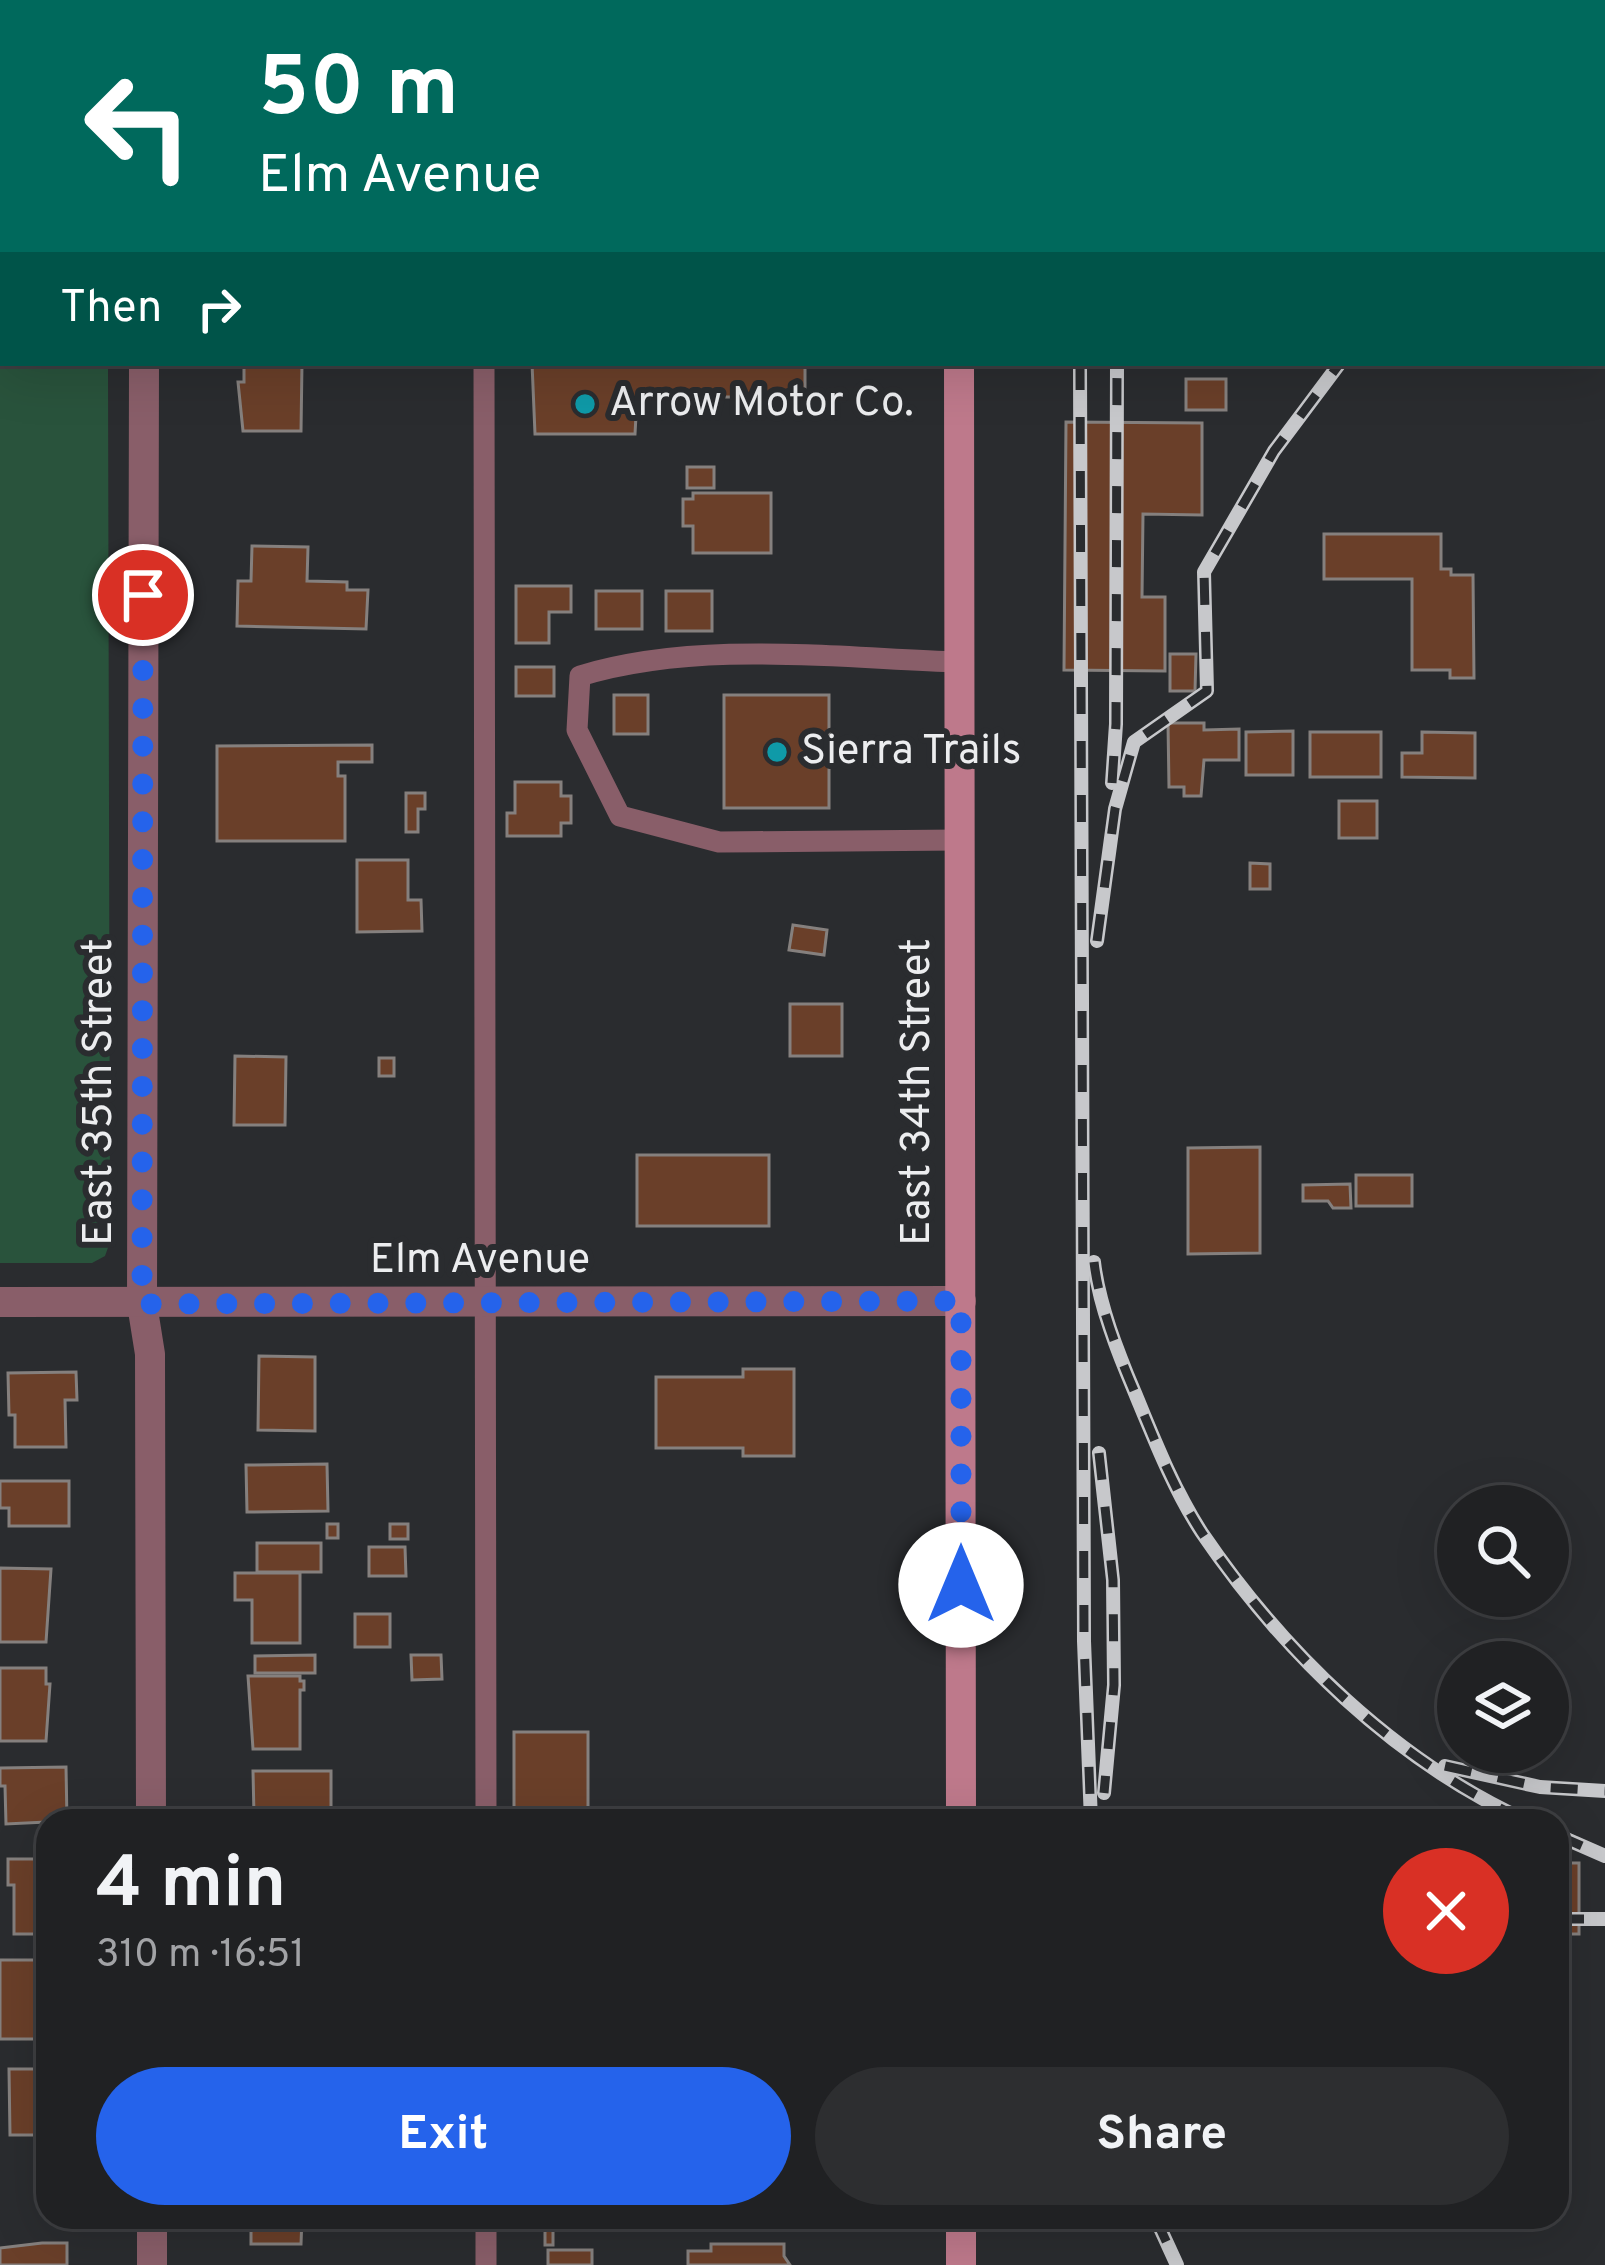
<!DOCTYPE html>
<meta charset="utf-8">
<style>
body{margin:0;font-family:Overpass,sans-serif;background:#2d2e30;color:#f1f3f6;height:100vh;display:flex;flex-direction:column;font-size:45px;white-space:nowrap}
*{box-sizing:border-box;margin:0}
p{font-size:39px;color:#a2a3a6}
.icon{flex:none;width:66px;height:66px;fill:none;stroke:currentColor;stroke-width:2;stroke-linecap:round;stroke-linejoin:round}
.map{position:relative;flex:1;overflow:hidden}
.drawer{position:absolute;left:36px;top:1809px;width:1533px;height:420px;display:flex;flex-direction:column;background:#202123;border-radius:36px;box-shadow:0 12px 48px #0002,0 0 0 3px #3d3e41}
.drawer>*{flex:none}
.banner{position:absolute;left:0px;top:0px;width:1605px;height:366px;box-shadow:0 12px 48px #0002,0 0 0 3px #3d3e41;background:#00695c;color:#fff;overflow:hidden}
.controls{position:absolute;left:1437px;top:1485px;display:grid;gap:24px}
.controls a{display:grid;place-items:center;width:132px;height:132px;border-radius:50%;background:#202123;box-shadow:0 12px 48px #0002,0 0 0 3px #3d3e41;font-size:60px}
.pin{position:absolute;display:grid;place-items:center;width:102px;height:102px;color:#fff;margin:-51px;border:6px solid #fff;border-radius:50%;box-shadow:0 3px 12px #0007}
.me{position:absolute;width:132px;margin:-66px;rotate:0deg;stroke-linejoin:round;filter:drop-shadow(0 0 9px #0008)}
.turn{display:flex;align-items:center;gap:42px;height:252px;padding:0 60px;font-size:54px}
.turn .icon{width:156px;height:156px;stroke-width:2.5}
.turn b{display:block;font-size:84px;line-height:102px}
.then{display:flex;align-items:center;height:114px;padding:0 60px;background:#0003;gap:24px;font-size:45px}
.round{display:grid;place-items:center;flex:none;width:126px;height:126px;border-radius:63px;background:#2d2e30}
.overview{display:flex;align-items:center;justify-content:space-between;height:204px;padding:0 60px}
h1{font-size:72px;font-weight:700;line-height:90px}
.button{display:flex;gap:24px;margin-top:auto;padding:24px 60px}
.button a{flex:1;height:138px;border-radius:72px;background:#2563eb;color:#fff;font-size:48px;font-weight:700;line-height:138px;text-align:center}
.button a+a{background:#2d2e30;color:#f1f3f6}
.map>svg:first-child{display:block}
</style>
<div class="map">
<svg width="1605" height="2265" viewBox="0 0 1605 2265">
<rect width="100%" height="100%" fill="#2a2c2f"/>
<!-- green -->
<path fill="#29533c" d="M0,124L3,363H108L110,1242L105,1256L92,1263H0Z"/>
<!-- building -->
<g fill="#6a3f29" stroke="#85807e" stroke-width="3">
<rect x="693" y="0" width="168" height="3"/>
<path d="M1551,0H1605V39L1602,3Z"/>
<path d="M244,363H302L301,431H243L238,382H244Z"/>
<path d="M532,363H805V397H637L635,434H535Z"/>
<rect x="1186" y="379" width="40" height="31"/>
<path d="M1066,422L1202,423V515L1143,514L1142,597H1165V671L1064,670Z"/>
<rect x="687" y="467" width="27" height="21"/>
<path d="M693,493H771V553H693V526H683V499H693Z"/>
<path d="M1324,534H1441V569H1451V575H1473L1474,678H1450V670H1412V579H1324Z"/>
<path d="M252,546L308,547L307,581L347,582V590H368L366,629L237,626L238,581H251Z"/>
<path d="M516,586H571V612H549V643H516Z"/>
<rect x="596" y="591" width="46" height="38"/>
<rect x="666" y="591" width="46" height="40"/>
<path d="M1170,654H1196L1195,691H1170Z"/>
<rect x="516" y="667" width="38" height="29"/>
<rect x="614" y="695" width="34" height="39"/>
<rect x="724" y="695" width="105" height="113"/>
<path d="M1168,723H1204V730L1239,729V760H1204L1201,796H1184V787H1169Z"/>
<path d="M1293,731V775H1246V732Z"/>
<rect x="1310" y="732" width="71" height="45"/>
<path d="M1422,732L1475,733V778L1402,777V753H1422Z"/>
<path d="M372,745V762H338V776H345V841H217V746Z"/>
<path d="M515,782H561V796H571V823H561V836H507V813H515Z"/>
<path d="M406,793H425V809H418V832H406Z"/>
<rect x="1339" y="801" width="38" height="37"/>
<path d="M357,860H408V900H421L422,931L357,932Z"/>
<path d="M1250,863L1270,864V889H1250Z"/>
<path d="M793,925L827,930L824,955L789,950Z"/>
<rect x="790" y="1004" width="52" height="52"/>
<path d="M235,1056L286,1057L285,1125H234Z"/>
<rect x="379" y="1058" width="15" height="18"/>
<path d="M1260,1147V1253L1188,1254V1148Z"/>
<rect x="637" y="1155" width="132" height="71"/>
<rect x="1356" y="1175" width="56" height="31"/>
<path d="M1350,1184L1351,1208H1333L1328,1201H1303V1185Z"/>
<path d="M259,1356L315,1357V1431L258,1430Z"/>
<path d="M743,1369H794V1456H743V1448H656V1377H743Z"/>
<path d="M76,1372L77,1400H65L66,1447H15V1415H9L8,1373Z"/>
<path d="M327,1464L328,1511L247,1512L246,1465Z"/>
<path d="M0,1481H69V1526H9V1508H0Z"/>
<rect x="327" y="1524" width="11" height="14"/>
<rect x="390" y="1524" width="18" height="15"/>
<rect x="257" y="1543" width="64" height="29"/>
<path d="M369,1547H405L406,1576H369Z"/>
<path d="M0,1568L51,1569L46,1642H0Z"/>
<path d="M235,1573H300V1643H252V1600H235Z"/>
<rect x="355" y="1614" width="35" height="33"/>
<path d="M315,1655V1673H255V1656Z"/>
<path d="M411,1655H441L442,1679L412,1680Z"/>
<path d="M0,1668H46V1684H50L46,1741H0Z"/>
<path d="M248,1676H300V1681H304V1690H300V1749H253Z"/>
<rect x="514" y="1732" width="74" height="89"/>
<path d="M66,1767L67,1821L6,1824L5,1786H0V1768Z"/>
<path d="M253,1771H331V1821H260V1816H254Z"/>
<path d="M8,1859H48V1934H14V1885H8Z"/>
<rect x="1557" y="1863" width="22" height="71"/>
<path d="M0,1960H48L47,2039H0Z"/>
<path d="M9,2069H48V2135H10Z"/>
<path d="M251,2217H302L301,2244H251Z"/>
<rect x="545" y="2226" width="8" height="19"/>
<path d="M42,2243H67V2265H0V2248Z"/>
<path d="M711,2244H784V2256L790,2265H688V2251H711Z"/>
<rect x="548" y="2250" width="44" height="15"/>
</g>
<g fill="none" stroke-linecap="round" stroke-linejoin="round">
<!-- lane -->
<g stroke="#895e69" stroke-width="21">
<path d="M483,3V0"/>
<path d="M484,363L486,1821"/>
<path d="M959,662C836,658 699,640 580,676L577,730L620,816L719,842L959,840"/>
<path d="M486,2217V2265"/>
</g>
<!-- street -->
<g stroke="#895e69" stroke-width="30">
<path d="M144,3V0"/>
<path d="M0,94H3"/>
<path d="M144,363L142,1304L150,1354L151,1821"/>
<path d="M0,1302L961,1301"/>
<path d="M152,2217V2265"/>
</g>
<!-- secondary -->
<g stroke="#be798b" stroke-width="30">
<path d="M958,0V3"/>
<path d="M959,363L961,1821"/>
<path d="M961,2217V2265"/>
</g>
<!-- rail casing -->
<g stroke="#c7c8cb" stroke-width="14">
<g id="rail">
<path d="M1081,3V0"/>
<path d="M1117,3V0"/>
<path d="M1140,3L1141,0"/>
<path d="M1080,363L1084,1641L1091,1821"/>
<path d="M1112,783L1116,724L1117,363"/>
<path d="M1097,941L1115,809L1134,742L1207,691L1204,572L1274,451L1340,363"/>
<path d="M1094,1262C1099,1305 1118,1353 1135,1393C1154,1439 1174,1490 1202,1533C1283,1652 1395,1761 1527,1821"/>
<path d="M1099,1453L1113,1580L1114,1685L1104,1793"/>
<path d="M1445,1766L1540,1787L1605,1791"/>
<path d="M1557,1835L1605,1856"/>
<path d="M1557,1919H1605"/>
<path d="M1155,2217L1177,2265"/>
</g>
</g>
<!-- rail -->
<use href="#rail" stroke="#2a2c2f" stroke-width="9" stroke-dasharray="27" stroke-linecap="butt"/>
</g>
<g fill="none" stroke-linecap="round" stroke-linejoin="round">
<!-- route -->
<path stroke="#2563eb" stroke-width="21" stroke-dasharray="0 37.8" d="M143,595L142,1304L961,1301V1585"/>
</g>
<!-- markers -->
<g fill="#0f9aa8" stroke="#2a2c2f" stroke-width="4.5">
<circle cx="585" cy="404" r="12"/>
<circle cx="777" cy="752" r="12"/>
</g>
<g text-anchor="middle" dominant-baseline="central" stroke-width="12" stroke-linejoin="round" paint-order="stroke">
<!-- poi labels -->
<g font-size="42" fill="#ecedef" stroke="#2a2c2f" text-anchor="start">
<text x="609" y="404">Arrow Motor Co.</text>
<text x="801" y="752">Sierra Trails</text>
</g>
<!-- street labels -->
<g font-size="42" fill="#ecedef" stroke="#2a2c2f">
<text transform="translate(100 1092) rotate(-90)">East 35th Street</text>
<text transform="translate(918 1092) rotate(-90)">East 34th Street</text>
<text x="480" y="1261">Elm Avenue</text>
</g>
</g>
</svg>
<div class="controls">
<a><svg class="icon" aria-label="search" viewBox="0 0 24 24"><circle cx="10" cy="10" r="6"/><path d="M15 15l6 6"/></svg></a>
<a><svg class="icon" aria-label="layers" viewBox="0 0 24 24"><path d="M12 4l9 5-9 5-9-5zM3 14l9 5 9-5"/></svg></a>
</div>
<div class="pin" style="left:143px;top:595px;background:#d93025"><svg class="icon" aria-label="arrive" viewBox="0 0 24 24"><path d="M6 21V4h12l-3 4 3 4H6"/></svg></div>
<svg class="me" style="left:961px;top:1585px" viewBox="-20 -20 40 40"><circle r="19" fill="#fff"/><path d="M0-13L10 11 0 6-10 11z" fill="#2563eb"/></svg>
<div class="banner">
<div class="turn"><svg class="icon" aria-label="left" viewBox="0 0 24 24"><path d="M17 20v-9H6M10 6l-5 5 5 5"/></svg><div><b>50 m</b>Elm Avenue</div></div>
<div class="then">Then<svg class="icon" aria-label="right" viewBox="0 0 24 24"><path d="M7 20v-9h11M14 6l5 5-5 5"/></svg></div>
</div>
<section class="drawer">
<div class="overview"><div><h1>4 min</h1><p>310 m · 16:51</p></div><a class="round" style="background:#d93025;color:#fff"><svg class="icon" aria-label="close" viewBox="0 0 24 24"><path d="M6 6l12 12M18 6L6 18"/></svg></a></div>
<div class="button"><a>Exit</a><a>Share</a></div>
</section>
</div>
